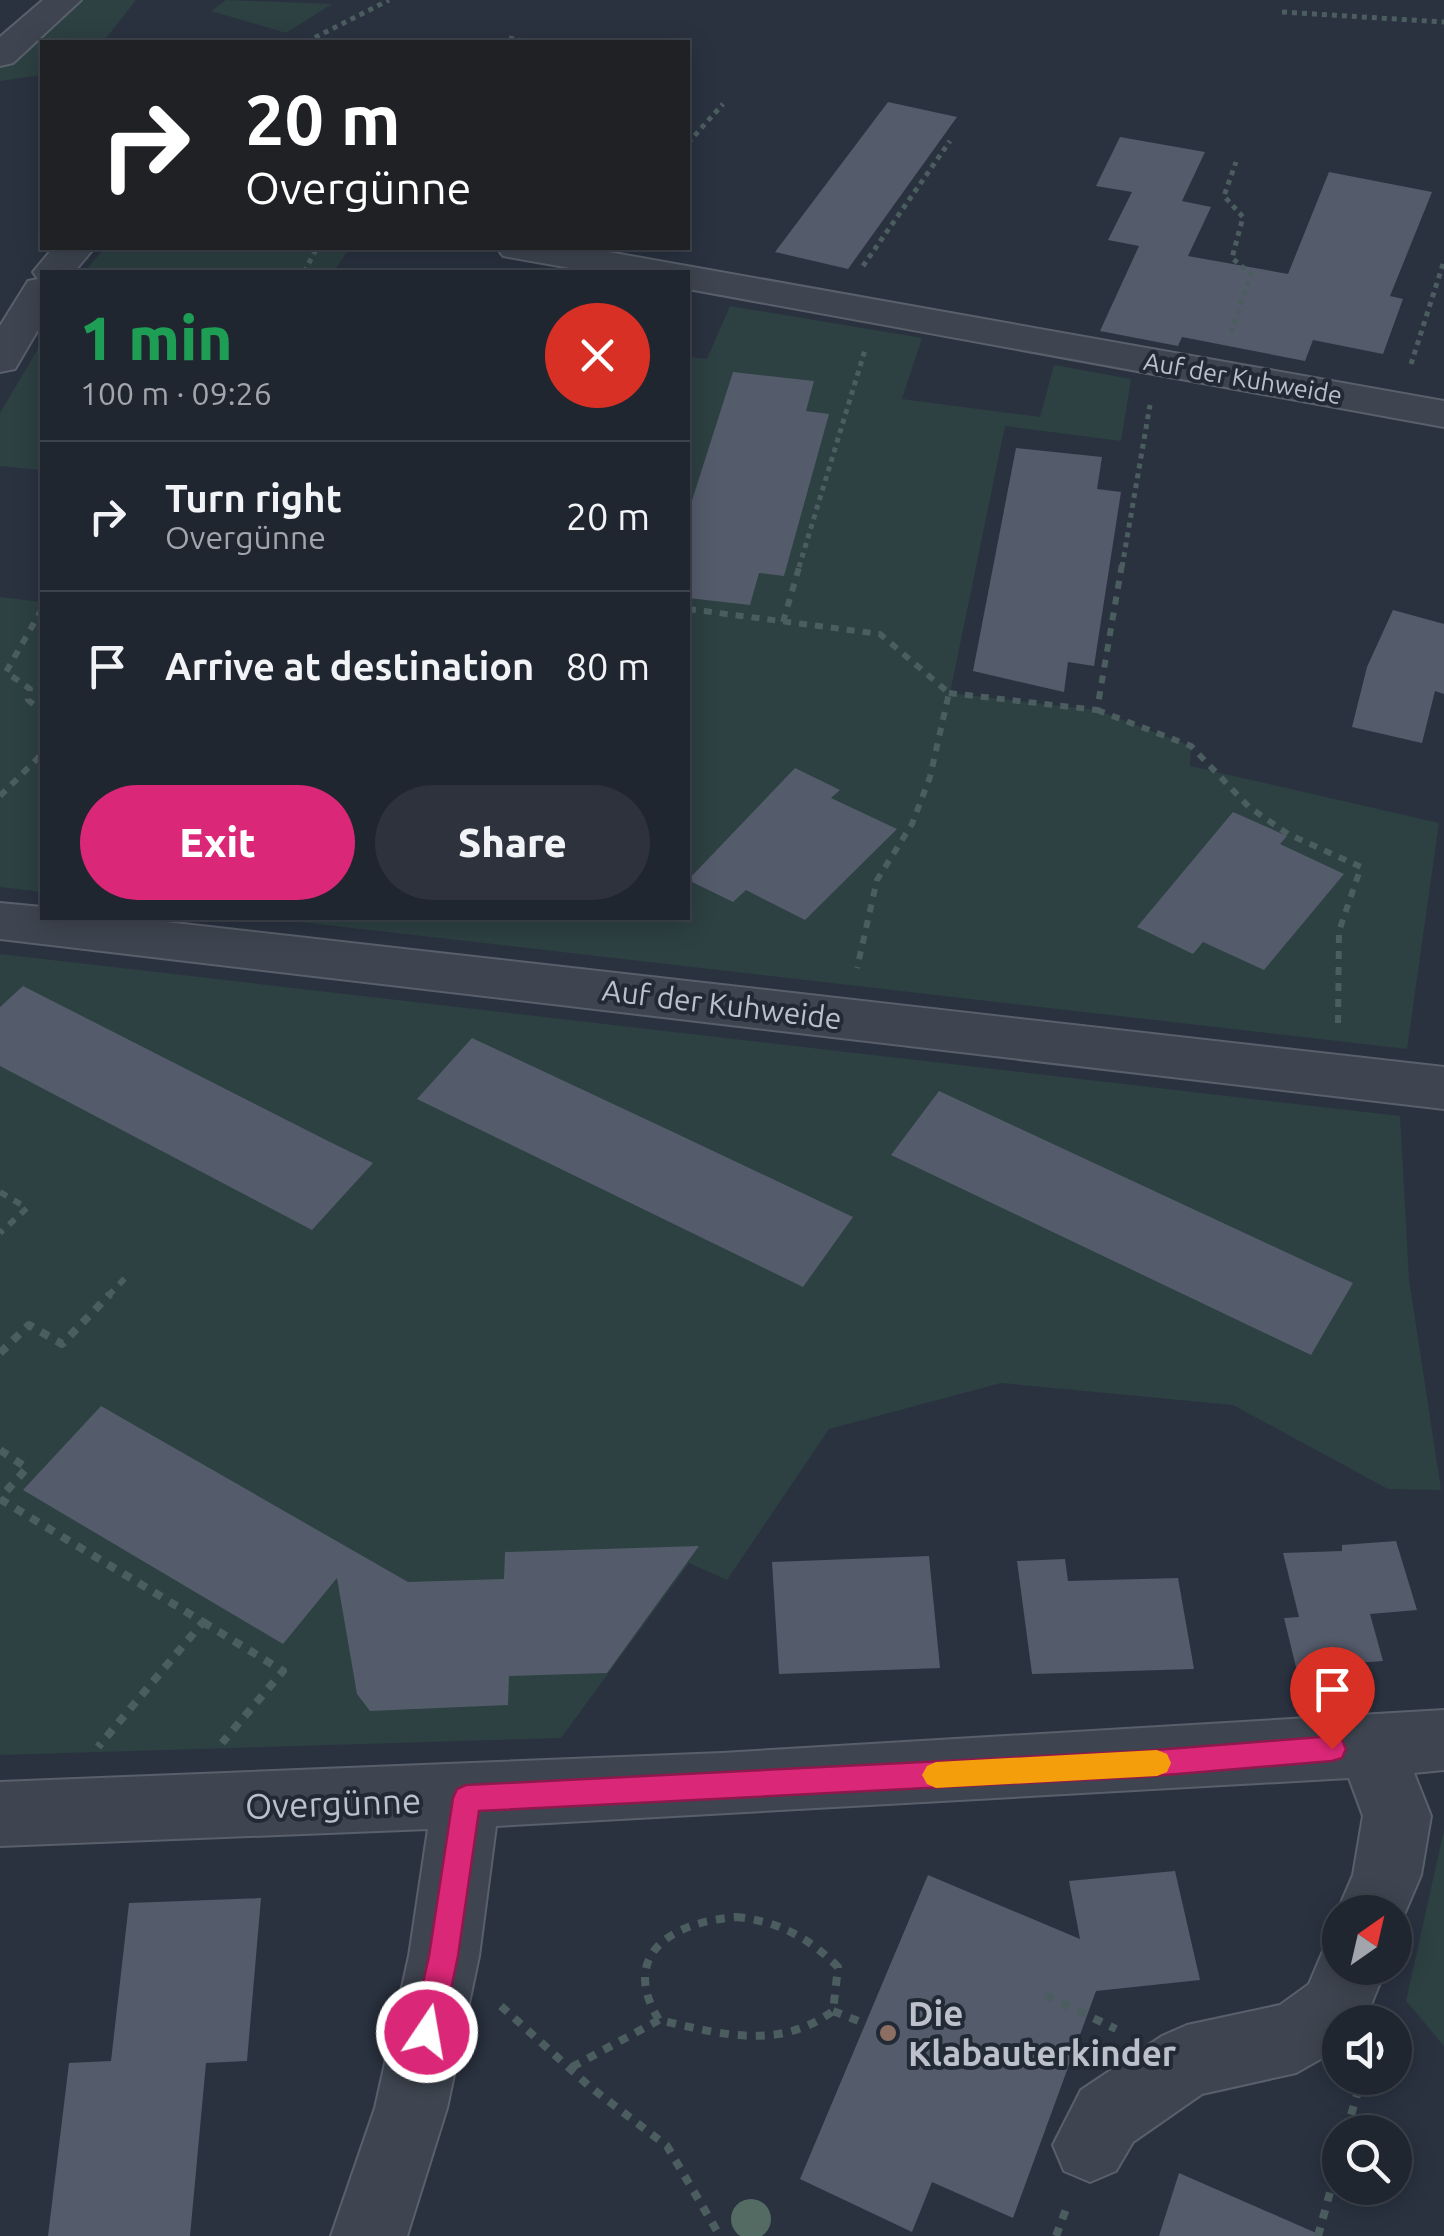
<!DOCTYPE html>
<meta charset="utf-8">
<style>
body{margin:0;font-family:Ubuntu,sans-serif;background:#2d323c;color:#f1f3f6;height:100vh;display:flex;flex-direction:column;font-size:38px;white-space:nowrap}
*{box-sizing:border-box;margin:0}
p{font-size:32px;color:#a2a5ab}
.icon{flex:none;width:55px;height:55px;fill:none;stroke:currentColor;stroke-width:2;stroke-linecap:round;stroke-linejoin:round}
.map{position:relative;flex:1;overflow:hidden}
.details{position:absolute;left:40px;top:270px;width:650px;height:650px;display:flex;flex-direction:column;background:#202630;border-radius:0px;box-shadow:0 5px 25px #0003,0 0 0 2px #3d434c}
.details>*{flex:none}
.banner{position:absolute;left:40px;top:40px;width:650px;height:210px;border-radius:0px;box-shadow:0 5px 25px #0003,0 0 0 2px #3d434c;background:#202124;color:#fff;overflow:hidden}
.needle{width:65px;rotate:34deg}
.controls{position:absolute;left:1322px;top:1895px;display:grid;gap:20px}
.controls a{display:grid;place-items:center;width:90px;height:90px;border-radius:50%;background:#202630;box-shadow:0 5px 25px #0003,0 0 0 2px #3d434c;font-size:50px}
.pin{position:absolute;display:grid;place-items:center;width:85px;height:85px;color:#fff;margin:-102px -42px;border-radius:50% 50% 50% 0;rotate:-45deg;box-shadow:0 0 10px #0007}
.pin .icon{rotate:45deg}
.me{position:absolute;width:110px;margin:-55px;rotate:12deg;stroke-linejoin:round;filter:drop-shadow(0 0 8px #0008)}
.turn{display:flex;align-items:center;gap:35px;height:210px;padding:0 40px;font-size:45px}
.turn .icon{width:130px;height:130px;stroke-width:2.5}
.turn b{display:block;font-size:70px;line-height:85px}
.round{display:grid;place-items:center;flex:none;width:105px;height:105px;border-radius:52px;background:#2d323c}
.head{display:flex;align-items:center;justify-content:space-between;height:170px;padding:0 40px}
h1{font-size:60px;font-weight:800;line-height:75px;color:#1e9e55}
.primary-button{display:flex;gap:20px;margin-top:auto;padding:20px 40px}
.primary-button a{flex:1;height:115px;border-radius:60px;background:#db2777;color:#fff;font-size:40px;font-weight:800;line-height:115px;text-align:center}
.primary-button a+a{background:#2d323c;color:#f1f3f6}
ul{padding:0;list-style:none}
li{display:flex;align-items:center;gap:30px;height:150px;padding:0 40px;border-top:2px solid #3d434c}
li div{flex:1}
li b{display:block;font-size:38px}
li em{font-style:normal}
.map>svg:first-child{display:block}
</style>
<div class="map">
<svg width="1444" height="2236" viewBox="0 0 1444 2236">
<rect width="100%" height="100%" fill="#2a3240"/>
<!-- green -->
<g fill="#2d4042">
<path d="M76,0H136L103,42H42V75L0,81V66L55,24Z"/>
<path d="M226,0L332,4L286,33L211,11Z"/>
<path d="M105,248H350L333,272H84Z"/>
<path d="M730,306L922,338L902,399L1040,417L1054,365L1131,379L1121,441L1005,426L950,693L1097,710L1191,746L1190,766L1439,823L1407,1049L265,918H688V357L707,359Z"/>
<path d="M42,342V470L0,466V413Z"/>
<path d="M0,597L42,602V892L0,887Z"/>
<path d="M0,954L1400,1116L1409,1279L1441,1490L1388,1489L1233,1405L1001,1383L829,1429L727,1580L689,1563L561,1738L0,1755Z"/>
<path d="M1444,1830V2046L1406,2001Z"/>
</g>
<!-- building -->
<g fill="#545b6b">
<path d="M888,102L957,117L848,269L775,252Z"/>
<path d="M1120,137L1205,152L1182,201L1211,207L1188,256L1288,274L1329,172L1432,192L1390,296L1403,299L1383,354L1313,340L1305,361L1182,337L1178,346L1100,331L1139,246L1108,240L1132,192L1096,186Z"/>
<path d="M733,372L814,381L806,411L829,414L784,576L759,573L750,605L688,598V513Z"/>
<path d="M1016,448L1102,457L1097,489L1121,492L1094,666L1068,662L1064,692L973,671Z"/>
<path d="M1393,610L1444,624V694L1435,691L1422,743L1352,727L1367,667Z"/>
<path d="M795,768L840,790L831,798L897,829L805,920L746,890L733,902L688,880Z"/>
<path d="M1233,812L1287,836L1280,844L1344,874L1264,970L1203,942L1193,954L1137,927Z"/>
<path d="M23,986L328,1141L373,1163L312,1230L0,1066V1007Z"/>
<path d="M472,1038L673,1132L853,1217L803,1287L417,1099Z"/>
<path d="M939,1091L1307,1262L1353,1283L1311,1355L891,1155Z"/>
<path d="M101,1406L408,1582L504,1579L505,1552L699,1546L607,1673L509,1676L508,1705L370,1711L357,1694L337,1578L283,1644L23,1490Z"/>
<path d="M1396,1541L1417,1610L1370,1614L1383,1661L1296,1667L1284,1618L1299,1617L1283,1553L1342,1551V1545Z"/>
<path d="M929,1556L940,1668L779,1674L772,1562Z"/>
<path d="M1065,1559L1068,1581L1178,1578L1194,1669L1032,1674L1017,1561Z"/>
<path d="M1175,1871L1200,1980L1096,1991L1013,2218L932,2182L912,2232L800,2179L928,1875L1080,1939L1069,1881Z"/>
<path d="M261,1898L247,2061L206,2063L190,2236H48L69,2063L111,2061L129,1903Z"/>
<path d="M1179,2173L1323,2236H1159Z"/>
</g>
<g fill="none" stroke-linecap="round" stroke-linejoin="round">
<!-- minor casing -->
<g stroke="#59606b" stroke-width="4">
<g id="minor">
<path d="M43,0H81L13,63L0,66V37Z"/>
<path d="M53,248H94L74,272H42V323L15,369L0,372V326L28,281L38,279L33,272Z"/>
<path d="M497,248H586L1444,401V427L688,289V272H593L503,256Z"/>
<path d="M0,903L42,907V918H131L1444,1067V1109L0,939Z"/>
<path d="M1444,1710V1770L1414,1773L1431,1816L1421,1875L1395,1936V1912H1340V1918L1337,1912L1353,1875L1363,1816L1349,1778L496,1826L479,1956L447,2108L407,2236H331L375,2108L409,1956L428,1829L0,1846V1782L722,1753Z"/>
<path d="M1340,1938V1968H1386L1364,2022H1340V2048L1296,2073L1202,2094L1133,2142L1116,2171L1090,2182L1064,2171L1053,2145L1081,2090L1162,2036L1187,2025L1280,2005L1309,1984L1326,1944Z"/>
</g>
</g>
<!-- path-far2 -->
<g stroke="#4c5d60" stroke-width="5" stroke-dasharray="5 5" stroke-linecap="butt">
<path d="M1282,12L1444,22"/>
<path d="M509,38L529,42"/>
<path d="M306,42L389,0"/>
<path d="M688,143L723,104"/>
<path d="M863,266L950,141"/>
<path d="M304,272L317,248"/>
<path d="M1231,333L1251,274L1232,258L1243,217L1224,196L1236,162"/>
<path d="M1411,364L1444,261"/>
<path d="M799,567L865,350"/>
<path d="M1122,567L1150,405"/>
</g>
<!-- path-far1 -->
<g stroke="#4c5d60" stroke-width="6" stroke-dasharray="8 8" stroke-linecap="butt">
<path d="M42,609L6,672L30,689L28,700L42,711"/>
<path d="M688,609L880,634L949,693L930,777L912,824L877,880L857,968"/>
<path d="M783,622L800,564"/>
<path d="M949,693L1097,710L1122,564"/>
<path d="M1097,710L1191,746L1249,807L1288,834L1361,867L1339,931L1338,1024"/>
<path d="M0,796L42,754"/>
<path d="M0,1192L27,1208L0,1233"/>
<path d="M108,1296L129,1274"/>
</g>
<!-- path -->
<g stroke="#4c5d60" stroke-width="8" stroke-dasharray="9 9" stroke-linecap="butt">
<path d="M0,1353L29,1325L62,1344L110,1294"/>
<path d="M0,1450L27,1468L0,1498"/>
<path d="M0,1499L203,1622L98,1747"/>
<path d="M203,1622L283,1671L222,1743"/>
<path d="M736,1917C778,1921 808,1937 838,1967L833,2011C778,2051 721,2034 659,2020C618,1953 674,1922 736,1917Z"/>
<path d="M1045,1995L1116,2029"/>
<path d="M501,2006L589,2086L667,2146L720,2236"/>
<path d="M833,2011L866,2024"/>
<path d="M572,2067L659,2020"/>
<path d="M1346,2132L1362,2078"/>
<path d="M1056,2236L1068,2204"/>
<path d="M1318,2236L1340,2156"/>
</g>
<!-- minor -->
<use href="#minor" fill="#3e4550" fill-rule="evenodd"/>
</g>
<!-- trees -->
<circle fill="#536b63" cx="751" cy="2219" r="20"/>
<!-- route -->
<path fill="#db2777" stroke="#8e194d" stroke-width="2.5" d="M1332,1736L1342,1740L1346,1749L1342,1758L1332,1761L1142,1777L479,1811L458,1956L442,2032L438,2043L427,2047L417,2043L412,2032L429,1956L453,1798L457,1789L466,1785L1142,1751Z"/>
<!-- slow -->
<path fill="#f59e0b" d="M1157,1750L1167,1754L1171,1763L1167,1772L1157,1776L936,1788L927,1784L922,1775L927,1766L936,1762Z"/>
<!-- markers -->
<circle fill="#8d6e63" stroke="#222a36" stroke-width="4" cx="888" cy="2033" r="10"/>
<g text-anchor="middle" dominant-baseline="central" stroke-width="8" stroke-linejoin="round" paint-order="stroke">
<!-- far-street labels -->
<g font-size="25" fill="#bbc0ca" stroke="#222a36">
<text transform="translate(1243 378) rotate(10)">Auf der Kuhweide</text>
</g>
<!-- street labels -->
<g font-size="30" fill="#bbc0ca" stroke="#222a36">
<text transform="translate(722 1004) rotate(7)">Auf der Kuhweide</text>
</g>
<!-- near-street labels -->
<g font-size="35" fill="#bbc0ca" stroke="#222a36">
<text transform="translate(333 1803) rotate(-2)">Overgünne</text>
</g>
<!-- near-poi labels -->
<g font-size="35" font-weight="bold" fill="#bbc0ca" stroke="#222a36" text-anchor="start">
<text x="908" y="2013">Die<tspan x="908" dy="40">Klabauterkinder</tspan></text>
</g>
</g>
</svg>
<div class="controls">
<a><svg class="needle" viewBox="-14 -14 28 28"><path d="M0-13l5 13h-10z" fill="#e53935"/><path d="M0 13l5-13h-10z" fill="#a2a5ab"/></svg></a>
<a><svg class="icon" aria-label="sound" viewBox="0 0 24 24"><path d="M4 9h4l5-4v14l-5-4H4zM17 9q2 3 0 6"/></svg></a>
<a><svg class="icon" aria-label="search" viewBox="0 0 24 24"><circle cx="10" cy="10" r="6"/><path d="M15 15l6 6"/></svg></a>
</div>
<div class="pin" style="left:1332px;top:1749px;background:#d93025"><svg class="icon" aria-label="arrive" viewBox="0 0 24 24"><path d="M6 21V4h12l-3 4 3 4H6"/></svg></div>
<svg class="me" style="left:427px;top:2032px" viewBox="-20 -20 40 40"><circle r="17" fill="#db2777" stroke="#fff" stroke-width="3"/><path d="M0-11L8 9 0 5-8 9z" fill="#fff"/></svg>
<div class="banner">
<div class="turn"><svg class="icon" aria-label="right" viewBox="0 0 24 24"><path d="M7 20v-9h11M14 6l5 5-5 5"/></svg><div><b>20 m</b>Overgünne</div></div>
</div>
<section class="details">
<div class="head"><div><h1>1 min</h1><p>100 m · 09:26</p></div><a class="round" style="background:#d93025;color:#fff"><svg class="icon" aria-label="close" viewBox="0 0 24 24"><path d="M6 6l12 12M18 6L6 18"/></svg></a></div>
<ul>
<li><svg class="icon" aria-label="right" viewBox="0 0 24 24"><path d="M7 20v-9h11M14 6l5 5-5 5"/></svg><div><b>Turn right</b><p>Overgünne</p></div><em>20 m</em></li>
<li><svg class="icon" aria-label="arrive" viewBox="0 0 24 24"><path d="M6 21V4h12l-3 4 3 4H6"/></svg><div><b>Arrive at destination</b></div><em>80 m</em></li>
</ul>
<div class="primary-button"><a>Exit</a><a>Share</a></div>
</section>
</div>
